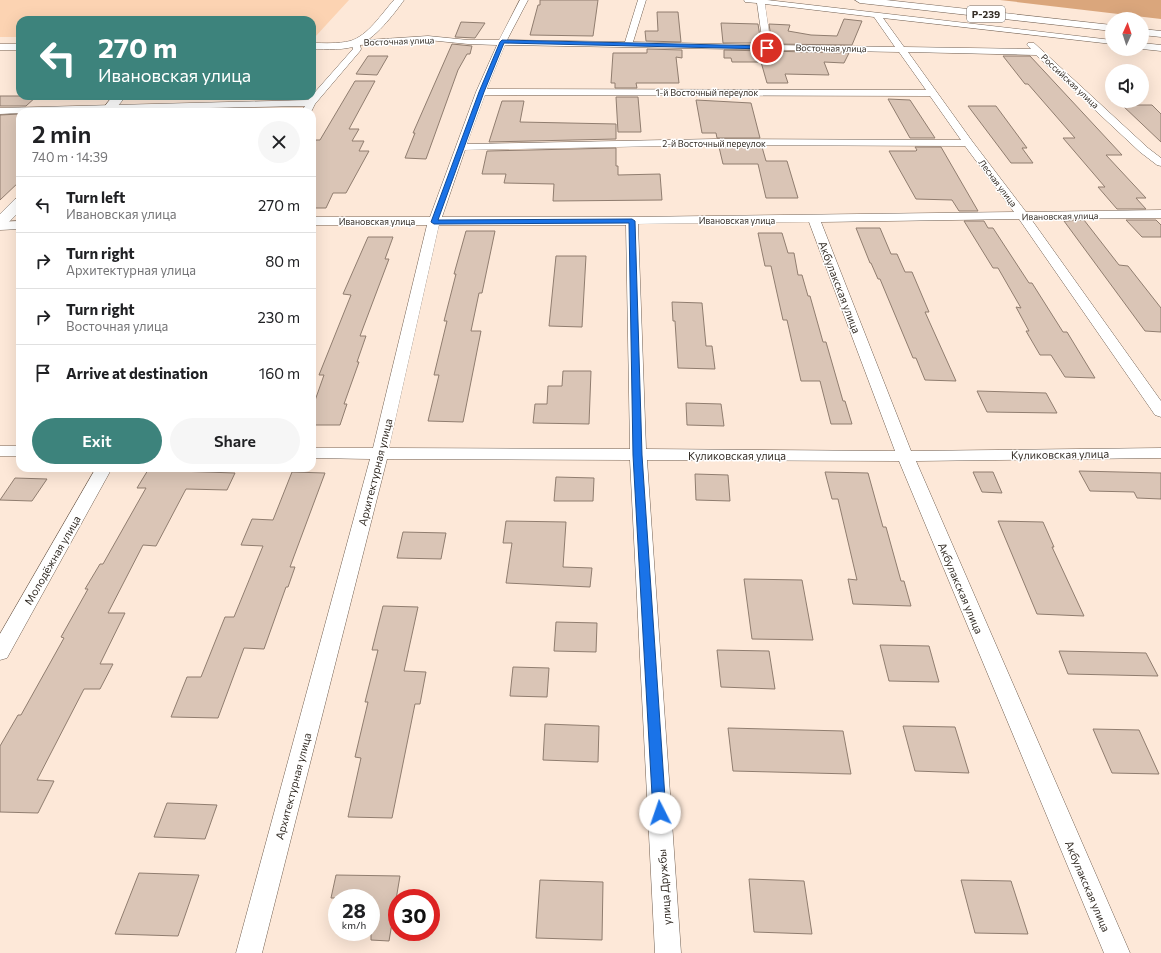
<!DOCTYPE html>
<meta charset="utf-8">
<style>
body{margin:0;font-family:Commissioner,sans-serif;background:#f6f6f6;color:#202124;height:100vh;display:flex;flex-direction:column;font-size:15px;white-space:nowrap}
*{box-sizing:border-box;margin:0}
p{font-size:13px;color:#757577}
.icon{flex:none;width:22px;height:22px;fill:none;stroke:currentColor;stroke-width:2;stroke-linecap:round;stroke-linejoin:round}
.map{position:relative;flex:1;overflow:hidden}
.sheet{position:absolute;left:16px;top:108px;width:300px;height:364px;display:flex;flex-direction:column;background:#fff;border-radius:12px;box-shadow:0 4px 16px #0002}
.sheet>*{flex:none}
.guide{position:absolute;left:16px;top:16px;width:300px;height:84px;border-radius:12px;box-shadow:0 4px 16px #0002;background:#3d837c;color:#fff;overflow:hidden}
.needle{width:26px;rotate:3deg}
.tools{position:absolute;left:1105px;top:12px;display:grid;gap:8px}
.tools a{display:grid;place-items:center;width:44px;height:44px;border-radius:50%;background:#fff;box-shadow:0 4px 16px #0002;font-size:20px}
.speed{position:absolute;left:328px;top:889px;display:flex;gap:8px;font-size:20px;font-weight:700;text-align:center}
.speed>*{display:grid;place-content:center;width:52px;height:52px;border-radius:50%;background:#fff;box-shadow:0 4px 16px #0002;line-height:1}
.speed small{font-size:10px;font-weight:400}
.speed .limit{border:6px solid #d22;background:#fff;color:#111}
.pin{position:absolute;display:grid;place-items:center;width:34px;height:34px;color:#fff;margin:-17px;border:2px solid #fff;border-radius:50%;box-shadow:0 1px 4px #0007}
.me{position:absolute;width:44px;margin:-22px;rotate:356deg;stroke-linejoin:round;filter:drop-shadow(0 0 3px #0008)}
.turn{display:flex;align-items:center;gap:14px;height:84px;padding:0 16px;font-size:18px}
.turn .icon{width:52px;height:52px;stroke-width:2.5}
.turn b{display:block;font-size:28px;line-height:34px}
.round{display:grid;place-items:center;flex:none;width:42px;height:42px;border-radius:21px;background:#f6f6f6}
.overview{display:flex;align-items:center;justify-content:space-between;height:68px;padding:0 16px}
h1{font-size:24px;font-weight:600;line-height:30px}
.button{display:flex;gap:8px;margin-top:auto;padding:8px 16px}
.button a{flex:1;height:46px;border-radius:24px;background:#3d837c;color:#fff;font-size:16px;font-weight:600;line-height:46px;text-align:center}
.button a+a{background:#f6f6f6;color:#202124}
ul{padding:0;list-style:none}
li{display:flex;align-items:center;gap:12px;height:56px;padding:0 16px;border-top:1px solid #e0e0e0}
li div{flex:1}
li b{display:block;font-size:15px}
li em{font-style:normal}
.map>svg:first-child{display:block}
</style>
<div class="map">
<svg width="1161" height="953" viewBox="0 0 1161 953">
<rect width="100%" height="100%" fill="#fde8d8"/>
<!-- green -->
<path fill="#fcd3b2" d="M0,0H349L315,37H312V20H20V37H0Z"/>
<!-- forest -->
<path fill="#daa67c" d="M1000,0H1161V19Z"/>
<!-- building -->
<g fill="#dac5b6" stroke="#907d6f">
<path d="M540,0H598L593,36L530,35L538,5H540Z"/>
<path d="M657,12H678L681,42L646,41L645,31H658Z"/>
<path d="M844,19L862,21L852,45L772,44L769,24L790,25L788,31L811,35L837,36Z"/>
<path d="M461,22L485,23L475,38L455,37Z"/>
<path d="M721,23L758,24L761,43H723Z"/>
<path d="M452,44L472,46L470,54H467L458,70L426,159L405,158L415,133H413Z"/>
<path d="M647,49L682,50V58L676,57L679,83H636L637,88H615V83H611L613,53H647Z"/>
<path d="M724,50L849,53L844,63L824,62L829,75L785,74L788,83H767L761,62H732L731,58H724Z"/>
<path d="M368,56H388L377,75L356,74Z"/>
<path d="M1003,56H1030L1122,155H1106L1146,198H1136L1146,209H1117L1098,187H1105L1063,138H1075L1028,84H1025Z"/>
<path d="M355,81H375L349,129H359L352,141H364L359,151H369L346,193H333L326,208H312V147L316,140H320Z"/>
<path d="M0,96H37L26,106H0Z"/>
<path d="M616,97H638L641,132H618Z"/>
<path d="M888,99L910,100L935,138H910Z"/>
<path d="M696,100L751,103L760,138H717L716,133H702Z"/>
<path d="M502,101H524L520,122L616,124V139L489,142Z"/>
<path d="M1122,105H1152L1161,114V142Z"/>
<path d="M968,106H996L1027,148H1022L1033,163H1011Z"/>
<path d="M20,114V181L0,200V115Z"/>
<path d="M719,147H762L766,161H787L798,198H766L758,164H723Z"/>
<path d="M915,147H941L978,211H959L952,200L916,199L889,151H916L917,150Z"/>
<path d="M616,148V166H618V175L660,174L662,200L553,201L554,184L504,183L506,174H482L487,151Z"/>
<path d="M1084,220L1119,265L1128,266L1161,308V332L1145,331L1064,221Z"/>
<path d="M1126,220H1156L1161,225V237H1142Z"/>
<path d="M964,221H984L988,228H993L1029,283H1032L1063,332H1067L1095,378L1065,377L1051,355H1040L1026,331H1029L1016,307L1021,308L998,268H993Z"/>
<path d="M856,228H880L891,254H897L905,272H912L929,312H925L956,381L925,380L916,358H913L880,279H878L871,263H870Z"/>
<path d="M466,231H495L482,293H479L471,331H481L463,422L428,421L439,375H434L447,321H444L456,274H454Z"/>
<path d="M758,233H782L788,253H794L798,275H802L808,296H810L823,342H826L843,401H845L852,424H831L820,381H801L787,320H783L771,266H765Z"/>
<path d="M368,237H393L385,259H389L360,336H366L357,362H359L344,404H347L340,425H312V409L324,375H319L351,295L343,294Z"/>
<path d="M556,256H586L582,327L549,326Z"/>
<path d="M672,302L702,303L706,346H712L715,369L678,368L675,321H673Z"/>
<path d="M563,371H591L589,424L533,423L535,404H547L548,386H562Z"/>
<path d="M977,391L1046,393L1057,413L987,412Z"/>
<path d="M686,403L721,404L724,426L687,425Z"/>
<path d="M148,470L235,473L227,490L186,489L156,546L143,545L108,613H125L100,664H113L100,689H84L37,780L54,781L38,813L0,812V746L18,715H21L64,638L61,637L88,589H85L100,564H103L146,488H137Z"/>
<path d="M1079,471L1161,473V499L1137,498L1134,492L1090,491Z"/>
<path d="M292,472L325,473L290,567H295L288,587H286L264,649L244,648L218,718L171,717L187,677H201L225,617H234L263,546L241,545L252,519L273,520Z"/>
<path d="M825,472L868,473L883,527H886L901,581H904L911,606L853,604L848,579L857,580L838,499H832Z"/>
<path d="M973,472H993L1002,493L982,492Z"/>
<path d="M695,474L728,475L730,501L696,500Z"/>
<path d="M556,477L594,478L593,501H554Z"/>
<path d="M15,478L47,479L32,501L0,500Z"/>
<path d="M506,521L566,522L563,567L592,568L590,587L506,583L512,543H503Z"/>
<path d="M998,521L1043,522L1054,547H1052L1084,616L1037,614Z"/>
<path d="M403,532L446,533L441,559L397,558Z"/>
<path d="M744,579L802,580L813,640L752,639Z"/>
<path d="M383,606L418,607L404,671L426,672L420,704H415L392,818L348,817L361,758L355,757L368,702H365L378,650H372Z"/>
<path d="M556,622L597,623L596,652L554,651Z"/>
<path d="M880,645L929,646L939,682L889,681Z"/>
<path d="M717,650L769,651L775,689L721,687Z"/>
<path d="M1059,651L1146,653L1158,676L1068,674Z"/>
<path d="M513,667L549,668L547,697L510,696Z"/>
<path d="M545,724L599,726L598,762L543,760Z"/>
<path d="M903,726L955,727L969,773L915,771Z"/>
<path d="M728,728L843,731L851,774L733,771Z"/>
<path d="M1093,729L1139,730L1159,774L1112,773Z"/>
<path d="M167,803L217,805L205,839L154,837Z"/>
<path d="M139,873L199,875L178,936L115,934Z"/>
<path d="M336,875L400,876L389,941L371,940V898H331Z"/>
<path d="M749,879L804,881L812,934L754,932Z"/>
<path d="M540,880L603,882L602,940L536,938Z"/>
<path d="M961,880L1011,881L1028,934L975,933Z"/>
</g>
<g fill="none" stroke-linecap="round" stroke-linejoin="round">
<!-- street casing -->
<g stroke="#726052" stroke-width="1">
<g id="street">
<path d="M520,0H528L507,40L625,42L638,0H646L633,42L763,45L757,3L745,2L744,0H767L1112,40V44L883,18L904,47L1031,49L1027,45L1028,43H1034L1148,148L1161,158V166L1157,165L1140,152L1036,55L908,52L972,141L1026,212L1161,210V218L1031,219L1161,401V417L1155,415L1019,219L821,222L911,451L1161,448V458L916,461L1130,953H1104L899,461L647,460L681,953H655L630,460L387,459L262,953H236L370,459L312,458V448H373L427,225H312V217H430L476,92L497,45L468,44L428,40L360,45L361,49L360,51L315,104L311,112H301L305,106L20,112V113L0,114V108L308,100L353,49L351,43L352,41L428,36L468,40H499ZM765,4L874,17L895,47L771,45ZM505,45L899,52L926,90L487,89ZM485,95L930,96L961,140L715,139L467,144ZM715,145L965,146L1014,212L632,217H442L465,150ZM809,222L895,451L646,449L638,224ZM439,225H626L630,449L389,448Z"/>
<path d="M1142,43L1161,45V51L1142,49Z"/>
<rect x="0" y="44" width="20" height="6"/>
<path d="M20,221V229L0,230V222Z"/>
<rect x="0" y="446" width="20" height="10"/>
<path d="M96,468H112L7,658L0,660V634Z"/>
</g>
</g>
<!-- secondary casing -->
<g stroke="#726052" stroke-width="1">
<g id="secondary">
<path d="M394,0H404C394,14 374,40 358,45C344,51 327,49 312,49V43C324,43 338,44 350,41C368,36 382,13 394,0Z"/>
<path d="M113,96H126L113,112H100Z"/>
<path d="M20,198V211L5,226L0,228V214L15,199Z"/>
</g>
</g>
<!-- highway casing -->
<g stroke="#726052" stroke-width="1">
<g id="highway">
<path d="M855,0H886L1112,25V31L860,3Z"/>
<path d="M1142,29L1161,31V37L1142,35Z"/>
</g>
</g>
<!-- street -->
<use href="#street" fill="#fff" fill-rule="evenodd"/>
<!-- secondary -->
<use href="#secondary" fill="#fff" fill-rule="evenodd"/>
<!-- highway -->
<use href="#highway" fill="#fff" fill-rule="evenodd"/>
</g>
<!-- route -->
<path fill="#1a73e8" stroke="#114b97" d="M502,40L767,46L769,48L767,49L504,43L484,92L438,220L632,219L635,221L642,455L666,813L664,817L660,819L655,817L653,813L633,455L629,223L434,224L431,222L479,92L500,42Z"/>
<g text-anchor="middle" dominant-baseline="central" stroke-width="3" stroke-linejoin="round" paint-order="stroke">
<!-- far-street labels -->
<g font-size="9" fill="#352e27" stroke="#fff">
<text transform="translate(399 41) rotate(-2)">Восточная улица</text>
<text transform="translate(831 48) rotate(1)">Восточная улица</text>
<text transform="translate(1070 81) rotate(43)">Российская улица</text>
<text x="707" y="92">1-й Восточный переулок</text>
<text x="714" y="143">2-й Восточный переулок</text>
<text transform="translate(998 183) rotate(53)">Лесная улица</text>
<text transform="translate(1060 216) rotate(-1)">Ивановская улица</text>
<text x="737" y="220">Ивановская улица</text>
<text x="377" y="221">Ивановская улица</text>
</g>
<!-- shield labels -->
<rect fill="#fff" stroke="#726d68" stroke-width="1" x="967" y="6" width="38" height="16" rx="3"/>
<g font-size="10" font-weight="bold" fill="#352e27">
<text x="986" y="14">Р-239</text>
</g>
<!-- street labels -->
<g font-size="11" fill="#352e27" stroke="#fff">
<text transform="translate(840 287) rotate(69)">Акбулакская улица</text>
<text transform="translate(1060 454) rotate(-1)">Куликовская улица</text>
<text x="737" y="455">Куликовская улица</text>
<text transform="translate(375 472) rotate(-76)">Архитектурная улица</text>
<text transform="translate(52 560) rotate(-60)">Молодёжная улица</text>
<text transform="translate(961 588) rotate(67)">Акбулакская улица</text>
<text transform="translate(293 786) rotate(-75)">Архитектурная улица</text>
<text transform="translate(1088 886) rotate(67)">Акбулакская улица</text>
<text transform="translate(664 887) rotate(-94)">улица Дружбы</text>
</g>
</g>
</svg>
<div class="tools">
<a><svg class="needle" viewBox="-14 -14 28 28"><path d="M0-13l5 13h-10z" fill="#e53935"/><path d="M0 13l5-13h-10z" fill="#757577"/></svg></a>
<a><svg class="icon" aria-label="sound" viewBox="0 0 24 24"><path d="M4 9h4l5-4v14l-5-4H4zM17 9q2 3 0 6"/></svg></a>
</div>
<div class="speed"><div>28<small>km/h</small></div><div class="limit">30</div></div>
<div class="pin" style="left:767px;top:48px;background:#d93025"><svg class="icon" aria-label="arrive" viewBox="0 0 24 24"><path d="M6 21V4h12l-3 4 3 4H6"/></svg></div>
<svg class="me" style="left:660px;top:813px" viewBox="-20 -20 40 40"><circle r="19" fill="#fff"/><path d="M0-13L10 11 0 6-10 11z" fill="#1a73e8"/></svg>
<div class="guide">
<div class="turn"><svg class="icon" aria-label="left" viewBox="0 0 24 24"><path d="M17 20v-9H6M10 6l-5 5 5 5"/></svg><div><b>270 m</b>Ивановская улица</div></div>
</div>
<section class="sheet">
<div class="overview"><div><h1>2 min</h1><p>740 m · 14:39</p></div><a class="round"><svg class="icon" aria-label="close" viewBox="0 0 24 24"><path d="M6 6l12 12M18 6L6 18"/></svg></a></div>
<ul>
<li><svg class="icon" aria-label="left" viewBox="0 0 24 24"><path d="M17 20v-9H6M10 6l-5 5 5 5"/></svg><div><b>Turn left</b><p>Ивановская улица</p></div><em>270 m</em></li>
<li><svg class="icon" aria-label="right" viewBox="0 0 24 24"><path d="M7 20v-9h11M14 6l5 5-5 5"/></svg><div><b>Turn right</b><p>Архитектурная улица</p></div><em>80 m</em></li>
<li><svg class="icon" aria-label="right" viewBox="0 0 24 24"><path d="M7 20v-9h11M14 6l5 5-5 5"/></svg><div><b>Turn right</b><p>Восточная улица</p></div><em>230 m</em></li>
<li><svg class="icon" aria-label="arrive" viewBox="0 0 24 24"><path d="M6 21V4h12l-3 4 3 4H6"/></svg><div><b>Arrive at destination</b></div><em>160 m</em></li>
</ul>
<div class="button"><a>Exit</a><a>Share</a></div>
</section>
</div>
